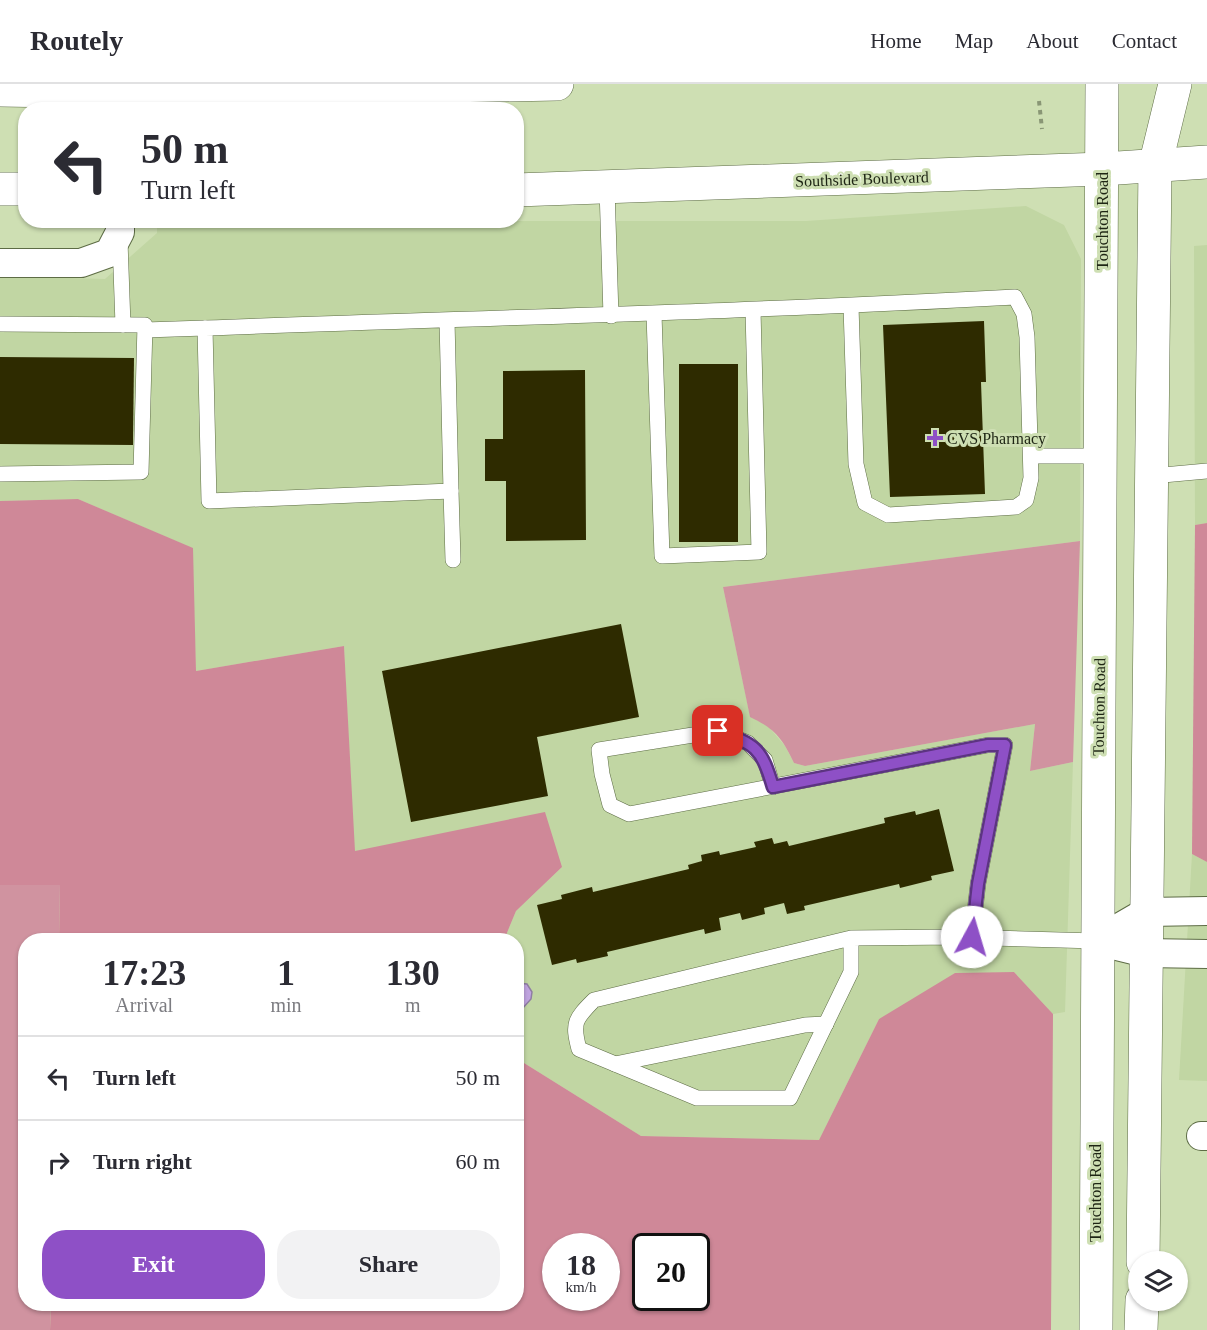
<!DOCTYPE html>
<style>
body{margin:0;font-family:Georgia,serif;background:#f2f2f3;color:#2b2b33;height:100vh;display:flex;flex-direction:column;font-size:22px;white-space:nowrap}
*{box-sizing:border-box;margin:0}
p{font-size:20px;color:#7c7c81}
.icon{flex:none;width:33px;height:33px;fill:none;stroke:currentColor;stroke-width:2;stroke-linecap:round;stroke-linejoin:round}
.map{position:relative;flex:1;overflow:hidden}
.side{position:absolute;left:18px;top:849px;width:506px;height:378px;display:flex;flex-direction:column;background:#fff;border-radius:24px;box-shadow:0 2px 4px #0004}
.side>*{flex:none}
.banner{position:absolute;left:18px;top:18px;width:506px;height:126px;border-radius:24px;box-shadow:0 2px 4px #0004;background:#fff;color:#2b2b33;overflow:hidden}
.controls{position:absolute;left:1128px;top:1167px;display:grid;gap:12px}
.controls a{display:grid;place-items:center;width:60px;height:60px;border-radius:50%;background:#fff;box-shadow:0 2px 4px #0004;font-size:30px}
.speed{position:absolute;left:542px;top:1149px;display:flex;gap:12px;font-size:30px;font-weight:700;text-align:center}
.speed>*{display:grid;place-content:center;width:78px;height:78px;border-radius:50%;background:#fff;box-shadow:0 2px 4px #0004;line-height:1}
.speed small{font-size:15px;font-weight:400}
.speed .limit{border:3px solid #111;border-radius:9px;background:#fff;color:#111}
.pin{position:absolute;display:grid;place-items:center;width:51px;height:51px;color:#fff;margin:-26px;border-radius:12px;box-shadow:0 3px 9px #0006}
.me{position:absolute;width:66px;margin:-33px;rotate:6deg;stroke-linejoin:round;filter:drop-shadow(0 0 4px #0008)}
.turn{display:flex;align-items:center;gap:21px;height:126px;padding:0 24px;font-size:27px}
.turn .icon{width:78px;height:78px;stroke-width:2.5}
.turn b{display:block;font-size:42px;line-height:51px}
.eta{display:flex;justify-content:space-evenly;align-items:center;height:102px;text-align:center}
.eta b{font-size:36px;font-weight:600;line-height:42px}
.cta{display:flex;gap:12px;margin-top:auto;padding:12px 24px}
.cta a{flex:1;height:69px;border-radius:24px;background:#8e50c6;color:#fff;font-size:24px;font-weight:600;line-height:69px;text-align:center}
.cta a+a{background:#f2f2f3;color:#2b2b33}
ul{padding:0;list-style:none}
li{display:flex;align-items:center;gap:18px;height:84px;padding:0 24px;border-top:2px solid #e1e1e2}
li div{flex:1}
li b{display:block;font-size:22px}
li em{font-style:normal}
header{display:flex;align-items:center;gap:36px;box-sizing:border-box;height:84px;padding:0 30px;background:#fff;border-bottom:2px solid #e1e1e2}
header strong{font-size:28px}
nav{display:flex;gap:33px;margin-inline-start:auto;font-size:21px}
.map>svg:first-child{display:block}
</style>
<header>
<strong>Routely</strong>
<nav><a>Home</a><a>Map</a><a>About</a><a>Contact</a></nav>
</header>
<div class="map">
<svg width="1207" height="1246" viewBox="0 0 1207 1246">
<rect width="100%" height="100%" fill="#cedfb3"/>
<!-- built -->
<g fill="#c1d6a3">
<path d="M1026,122L1064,141L1081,175L1080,457L723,503L750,632L768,642L785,662L794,679L805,682L1035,640L1030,687L1073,678L1065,928L1053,930L1014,888L879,935L819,1056L641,1052L516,974V856H504L516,827L562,783L354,767L344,562L196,587L192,464L78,415L0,417V192L105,195L157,149V137H806Z"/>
<path d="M1207,161V439L1195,441L1194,162Z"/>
<path d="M1192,770L1207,778V997L1179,996Z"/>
</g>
<!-- green -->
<g fill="#d093a0">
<path d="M1080,457L1073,678L1030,687L1035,640L805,682L794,679C782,654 775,645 750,633L723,503Z"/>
<path d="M0,801H60L59,856H26V1220H51L50,1246H0Z"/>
</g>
<!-- forest -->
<g fill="#cf8898" fill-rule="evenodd">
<path d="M78,415L193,464L196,587L344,562L355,767L545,728L562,783L516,827L504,856H59L60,801H0V417Z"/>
<path d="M1207,439V778L1192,770L1195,441Z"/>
<path d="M1014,888L1053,930L1051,1246H50L51,1220H516V974L641,1052L819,1056L879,935L955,889ZM606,1162V1214H555V1162ZM645,1162H696V1214H645Z"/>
</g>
<!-- water -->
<path fill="#c0a4e0" stroke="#8f7ea3" stroke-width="1.5" d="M516,899L527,900L532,908L531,915L522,925V937L516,943Z"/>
<!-- building -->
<g fill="#2e2b00">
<path d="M984,237L986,298H981L985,410L890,413L883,241Z"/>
<path d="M0,273L134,274L133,361L0,360Z"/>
<rect x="679" y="280" width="59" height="178"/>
<path d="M585,286L586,456L506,457V397H485V355H503V287Z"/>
<path d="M621,540L639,633L537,653L548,712L411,738L382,587Z"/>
<path d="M939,725L954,787L931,792L932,796L900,804L899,800L804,822L805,826L787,830L784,819L764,824L765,830L742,836L740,829L719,834L721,846L705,850L704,845L607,868L608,872L577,879L576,875L552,881L537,821L562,815L561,811L592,803L593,808L689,785L688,781L702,777L701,771L719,767L720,771L756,763L754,758L772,754L774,760L787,757L789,762L885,739L884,734L915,727L916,731Z"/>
</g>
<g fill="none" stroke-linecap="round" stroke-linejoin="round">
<!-- service casing -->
<g stroke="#5d6c45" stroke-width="16">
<g id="service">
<path d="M607,104L611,232"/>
<path d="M120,157L123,241"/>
<path d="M654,230L662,472L759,468L753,226"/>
<path d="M447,236L451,407L209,417L205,244C475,234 745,228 1015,213L1024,230L1027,253L1031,394L1026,416L1016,423L888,431L865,419L856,380L851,222"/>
<path d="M0,240L145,241L141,388L0,390"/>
<path d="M145,246L205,244"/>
<path d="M1031,372H1101"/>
<path d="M1152,392L1207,387"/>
<path d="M451,407L453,476"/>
<path d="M773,703L765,676L748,659L718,647L599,666L602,690L610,721L629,730L988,661H1005L978,800L972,853"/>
<path d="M851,854V888L790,1014H697L579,965C572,939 575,935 594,916L851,854L957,853L1096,857"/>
<path d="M615,980L805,941L826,940"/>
</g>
</g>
<!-- minor casing -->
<g stroke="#5d6c45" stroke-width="30">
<g id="minor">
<path d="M0,179H81L109,169L120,148V136"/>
<path d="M1096,857L1146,828L1207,827"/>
<path d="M1096,857L1145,869L1207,870"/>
<path d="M1201,1052H1207"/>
</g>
</g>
<!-- tertiary casing -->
<g stroke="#5d6c45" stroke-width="34">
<g id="tertiary">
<path d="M1143,1178L1155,82L1175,0"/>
<path d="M1096,1246L1102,0"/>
<path d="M1141,1246L1142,1216"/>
</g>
</g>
<!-- trunk casing -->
<g stroke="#5d6c45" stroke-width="34">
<g id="trunk">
<path d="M0,6L120,8L557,0"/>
<path d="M0,105H26"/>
<path d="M516,106L1103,85L1207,78"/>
</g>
</g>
<!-- path -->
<path stroke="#899675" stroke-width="4" stroke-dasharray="4.5 4.5" stroke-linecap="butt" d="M1039,17L1042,45"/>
<!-- service -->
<use href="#service" stroke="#fff" stroke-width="15"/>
<!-- minor -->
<use href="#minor" stroke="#fff" stroke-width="28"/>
<!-- tertiary -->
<use href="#tertiary" stroke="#fff" stroke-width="33"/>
<!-- trunk -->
<use href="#trunk" stroke="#fff" stroke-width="33"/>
</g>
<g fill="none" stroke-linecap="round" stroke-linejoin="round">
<!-- route casing -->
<g stroke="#5c3481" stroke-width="15">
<path id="route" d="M718,647C756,661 761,663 773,703L988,661H1005L978,800L972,853"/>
</g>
<!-- route -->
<use href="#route" stroke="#8e50c6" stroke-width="10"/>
</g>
<!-- markers -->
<path fill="#8e50c6" stroke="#cedfb3" stroke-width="2" d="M932 345h6v6h6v6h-6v6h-6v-6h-6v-6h6z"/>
<g text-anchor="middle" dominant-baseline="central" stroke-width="6" stroke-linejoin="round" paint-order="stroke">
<!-- street labels -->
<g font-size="16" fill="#1e2514" stroke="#cedfb3">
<text transform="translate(862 95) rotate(-2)">Southside Boulevard</text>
<text transform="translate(1102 137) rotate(-90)">Touchton Road</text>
<text transform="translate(1099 623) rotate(-89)">Touchton Road</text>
<text transform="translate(1095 1109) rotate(-90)">Touchton Road</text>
</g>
<!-- poi labels -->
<g font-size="16" fill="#1e2514" stroke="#cedfb3" text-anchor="start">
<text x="947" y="354">CVS Pharmacy</text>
</g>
</g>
</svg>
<div class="controls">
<a><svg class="icon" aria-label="layers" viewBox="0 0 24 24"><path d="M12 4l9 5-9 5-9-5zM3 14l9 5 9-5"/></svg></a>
</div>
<div class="speed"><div>18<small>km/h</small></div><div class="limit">20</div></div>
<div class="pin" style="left:718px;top:647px;background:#d93025"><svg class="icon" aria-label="arrive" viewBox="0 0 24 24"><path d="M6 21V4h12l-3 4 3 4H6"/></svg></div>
<svg class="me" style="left:972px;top:853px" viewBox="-20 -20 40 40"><circle r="19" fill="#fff"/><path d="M0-13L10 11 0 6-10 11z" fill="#8e50c6"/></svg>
<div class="banner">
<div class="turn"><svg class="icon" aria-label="left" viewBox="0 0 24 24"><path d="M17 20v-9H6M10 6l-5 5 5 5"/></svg><div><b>50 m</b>Turn left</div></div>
</div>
<section class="side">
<div class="eta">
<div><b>17:23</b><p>Arrival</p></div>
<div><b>1</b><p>min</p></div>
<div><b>130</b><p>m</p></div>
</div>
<ul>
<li><svg class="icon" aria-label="left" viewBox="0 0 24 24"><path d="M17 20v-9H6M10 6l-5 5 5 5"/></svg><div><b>Turn left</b></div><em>50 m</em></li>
<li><svg class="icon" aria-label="right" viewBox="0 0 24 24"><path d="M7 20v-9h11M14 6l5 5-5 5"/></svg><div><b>Turn right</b></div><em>60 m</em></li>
</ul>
<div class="cta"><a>Exit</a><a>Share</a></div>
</section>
</div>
